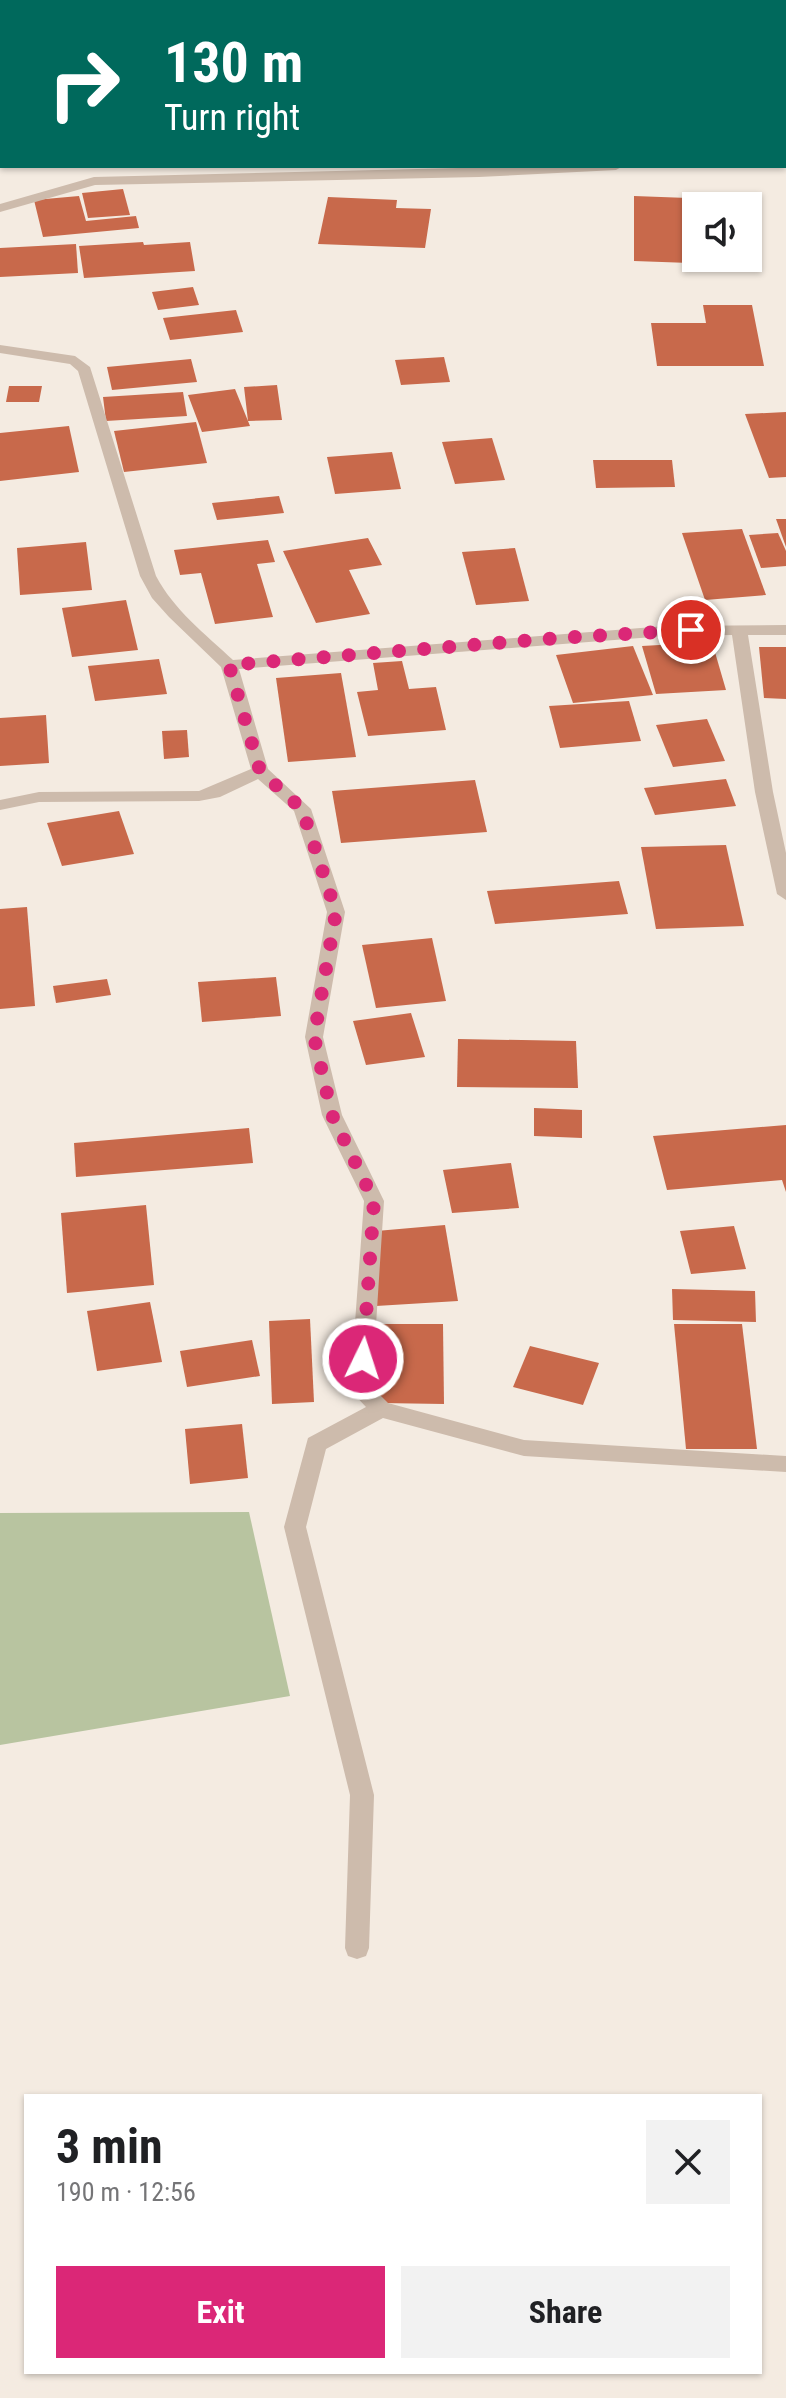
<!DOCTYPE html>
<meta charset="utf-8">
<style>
body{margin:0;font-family:"Roboto Condensed",sans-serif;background:#f2f2f2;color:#202124;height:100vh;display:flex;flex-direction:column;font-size:30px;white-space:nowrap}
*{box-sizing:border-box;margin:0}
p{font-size:26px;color:#757577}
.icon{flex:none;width:44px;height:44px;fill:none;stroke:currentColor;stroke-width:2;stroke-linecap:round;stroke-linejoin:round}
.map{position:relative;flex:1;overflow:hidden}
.drawer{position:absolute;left:24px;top:2094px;width:738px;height:280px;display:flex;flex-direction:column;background:#fff;border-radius:0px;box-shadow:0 2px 6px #0004}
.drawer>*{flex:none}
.banner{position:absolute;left:0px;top:0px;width:786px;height:168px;box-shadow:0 2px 6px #0004;background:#00695c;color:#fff;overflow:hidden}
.fabs{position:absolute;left:682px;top:192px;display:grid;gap:16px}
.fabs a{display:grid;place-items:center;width:80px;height:80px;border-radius:0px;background:#fff;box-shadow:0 2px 6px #0004;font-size:40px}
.pin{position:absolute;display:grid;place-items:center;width:68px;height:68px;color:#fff;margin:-34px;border:4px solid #fff;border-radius:50%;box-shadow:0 2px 8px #0007}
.me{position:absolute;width:88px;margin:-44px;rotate:4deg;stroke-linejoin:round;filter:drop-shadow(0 0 6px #0008)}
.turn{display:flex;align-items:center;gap:28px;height:168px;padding:0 32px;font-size:36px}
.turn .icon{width:104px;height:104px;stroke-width:2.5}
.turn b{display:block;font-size:56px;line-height:68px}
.round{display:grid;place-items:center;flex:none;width:84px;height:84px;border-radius:0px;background:#f2f2f2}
.head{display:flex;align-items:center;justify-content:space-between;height:136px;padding:0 32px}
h1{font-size:48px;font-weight:700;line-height:60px}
.primary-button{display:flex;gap:16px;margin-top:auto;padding:16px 32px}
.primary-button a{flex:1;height:92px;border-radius:0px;background:#db2777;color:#fff;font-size:32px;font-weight:700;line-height:92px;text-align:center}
.primary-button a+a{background:#f2f2f2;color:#202124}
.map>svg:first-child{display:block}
</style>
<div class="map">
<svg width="786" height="2398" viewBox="0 0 786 2398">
<rect width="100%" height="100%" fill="#f4ebe1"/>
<!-- green -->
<path fill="#b8c4a0" d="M249,1512L290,1696L0,1745V1513Z"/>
<!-- building -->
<g fill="#c8694b">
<path d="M123,189L130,215L88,218L82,193Z"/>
<path d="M79,196L86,221L136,216L139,228L43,237L34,200Z"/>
<path d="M634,196L688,198L690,263L634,261Z"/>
<path d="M328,197L397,200L396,208L431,209L425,248L318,244Z"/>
<path d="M143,242L144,245L190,242L195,271L84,278L79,246Z"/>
<path d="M76,244L78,273L0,277V248Z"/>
<path d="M193,287L199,305L158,310L152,292Z"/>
<path d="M703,305H752L764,366H657L651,323H706Z"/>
<path d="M236,310L243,332L170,340L163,318Z"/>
<path d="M444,357L450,382L401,385L395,360Z"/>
<path d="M191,359L197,382L112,390L107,367Z"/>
<path d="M277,385L282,420L248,421L250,426L202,432L188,395L235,389L248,421L244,387Z"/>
<path d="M9,386H42L39,402H6Z"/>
<path d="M183,392L187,416L106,421L103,397Z"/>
<path d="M786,412V477L769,478L745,414Z"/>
<path d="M196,422L207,463L124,472L114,431Z"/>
<path d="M69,426L79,472L0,481V433Z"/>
<path d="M492,438L505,480L455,484L442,442Z"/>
<path d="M392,452L401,489L335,494L327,457Z"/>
<path d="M593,460H672L675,487L596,488Z"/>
<path d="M279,496L284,513L217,520L212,503Z"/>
<path d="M776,519H786V547Z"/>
<path d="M742,529L766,595L705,600L682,533Z"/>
<path d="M778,533L786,551V566L761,568L749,535Z"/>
<path d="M368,538L382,565L349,570L370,614L316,623L283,551Z"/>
<path d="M268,540L275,562L257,564L273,617L215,624L201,573L180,575L174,550Z"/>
<path d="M86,542L92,590L20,595L17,548Z"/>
<path d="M515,548L529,601L476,605L462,552Z"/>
<path d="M126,600L138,650L72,657L62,608Z"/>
<path d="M712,642L726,690L656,694L642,646Z"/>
<path d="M633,646L653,695L573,703L556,655Z"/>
<path d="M759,647H786V699L764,698Z"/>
<path d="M159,659L167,694L95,701L88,666Z"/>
<path d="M402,661L409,689L436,687L446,730L368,736L357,692L378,690L373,663Z"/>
<path d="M341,673L356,757L288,762L276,678Z"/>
<path d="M629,701L641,741L560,748L549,706Z"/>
<path d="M46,715L49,763L0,766V718Z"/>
<path d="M707,719L725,761L673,767L656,725Z"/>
<path d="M187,730L189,757L164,759L162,731Z"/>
<path d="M726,779L736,806L655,815L644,788Z"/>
<path d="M475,780L487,832L341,843L332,791Z"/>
<path d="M119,811L134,854L62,866L47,823Z"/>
<path d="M726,845L744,926L656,929L641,847Z"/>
<path d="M619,881L628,914L495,924L487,891Z"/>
<path d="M27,907L35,1006L0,1009V909Z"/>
<path d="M432,938L446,1001L376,1008L362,945Z"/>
<path d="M276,977L281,1016L202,1022L198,982Z"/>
<path d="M107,979L111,995L56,1003L53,986Z"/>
<path d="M411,1013L425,1057L366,1065L353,1021Z"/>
<path d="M458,1039L576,1041L578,1088L457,1087Z"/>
<path d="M534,1108L582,1110V1138L534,1136Z"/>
<path d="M786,1125V1192L782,1180L667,1190L653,1136Z"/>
<path d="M249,1128L253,1163L76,1177L74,1143Z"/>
<path d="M511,1163L519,1208L452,1213L443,1170Z"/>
<path d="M146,1205L154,1285L67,1293L61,1213Z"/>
<path d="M445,1225L458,1301L376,1306L365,1232Z"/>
<path d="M734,1226L746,1269L691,1274L680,1231Z"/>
<path d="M672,1289L755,1291L756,1322L673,1320Z"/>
<path d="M150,1302L162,1362L97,1371L87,1311Z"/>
<path d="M310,1319L314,1402L272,1404L269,1321Z"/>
<path d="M380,1324H443L444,1404L380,1403Z"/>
<path d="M674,1324H742L757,1449H686Z"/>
<path d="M252,1340L260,1376L187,1387L180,1351Z"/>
<path d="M530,1346L599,1363L583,1405L513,1387Z"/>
<path d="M242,1424L248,1478L190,1484L185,1429Z"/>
</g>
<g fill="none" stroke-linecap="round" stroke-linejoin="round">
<!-- minor -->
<g fill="#cdbbac" fill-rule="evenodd">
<rect x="784" y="155" width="2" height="8"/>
<path d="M537,166H623L616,170L479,177L95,185L0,212V204L94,177Z"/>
<path d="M0,345L75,356L90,367L156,576C174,610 205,634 233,660L666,626L786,625V635H748L773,792L786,853V900L777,894L755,792L732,635L666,636L239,669L268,769L311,809L345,912L323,1037L342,1115L384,1201L372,1387L388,1403L524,1440L786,1456V1472L524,1456L383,1418L326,1449L306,1527L374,1795L369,1948L366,1956L357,1959L348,1956L345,1948L350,1795L284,1527L308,1438L366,1407L350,1390L364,1201L322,1115L305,1037L327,912L294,811L258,779L220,797L199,801L39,802L0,810V800L39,792L199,791L251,769L221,667L169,617L152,598L140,576L78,371L70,364L0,353Z"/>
</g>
</g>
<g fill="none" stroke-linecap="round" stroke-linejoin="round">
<!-- route -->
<path stroke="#db2777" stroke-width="14" stroke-dasharray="0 25.2" d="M363,1359L374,1201L332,1115L314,1037L336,912L302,809L260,771L229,665L558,638L691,630"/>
</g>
</svg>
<div class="fabs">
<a><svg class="icon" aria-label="sound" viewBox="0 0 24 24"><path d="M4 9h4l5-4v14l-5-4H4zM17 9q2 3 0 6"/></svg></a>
</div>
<div class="pin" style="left:691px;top:630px;background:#d93025"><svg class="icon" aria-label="arrive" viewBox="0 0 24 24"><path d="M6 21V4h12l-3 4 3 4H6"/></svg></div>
<svg class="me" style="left:363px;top:1359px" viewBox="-20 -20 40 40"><circle r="17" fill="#db2777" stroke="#fff" stroke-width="3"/><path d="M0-11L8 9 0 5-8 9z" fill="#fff"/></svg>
<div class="banner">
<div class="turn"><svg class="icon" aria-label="right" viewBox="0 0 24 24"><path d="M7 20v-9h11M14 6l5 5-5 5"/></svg><div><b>130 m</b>Turn right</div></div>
</div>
<section class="drawer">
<div class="head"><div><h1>3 min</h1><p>190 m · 12:56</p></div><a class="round"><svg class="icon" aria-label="close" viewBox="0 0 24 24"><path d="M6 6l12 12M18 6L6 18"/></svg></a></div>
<div class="primary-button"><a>Exit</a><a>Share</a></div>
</section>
</div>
